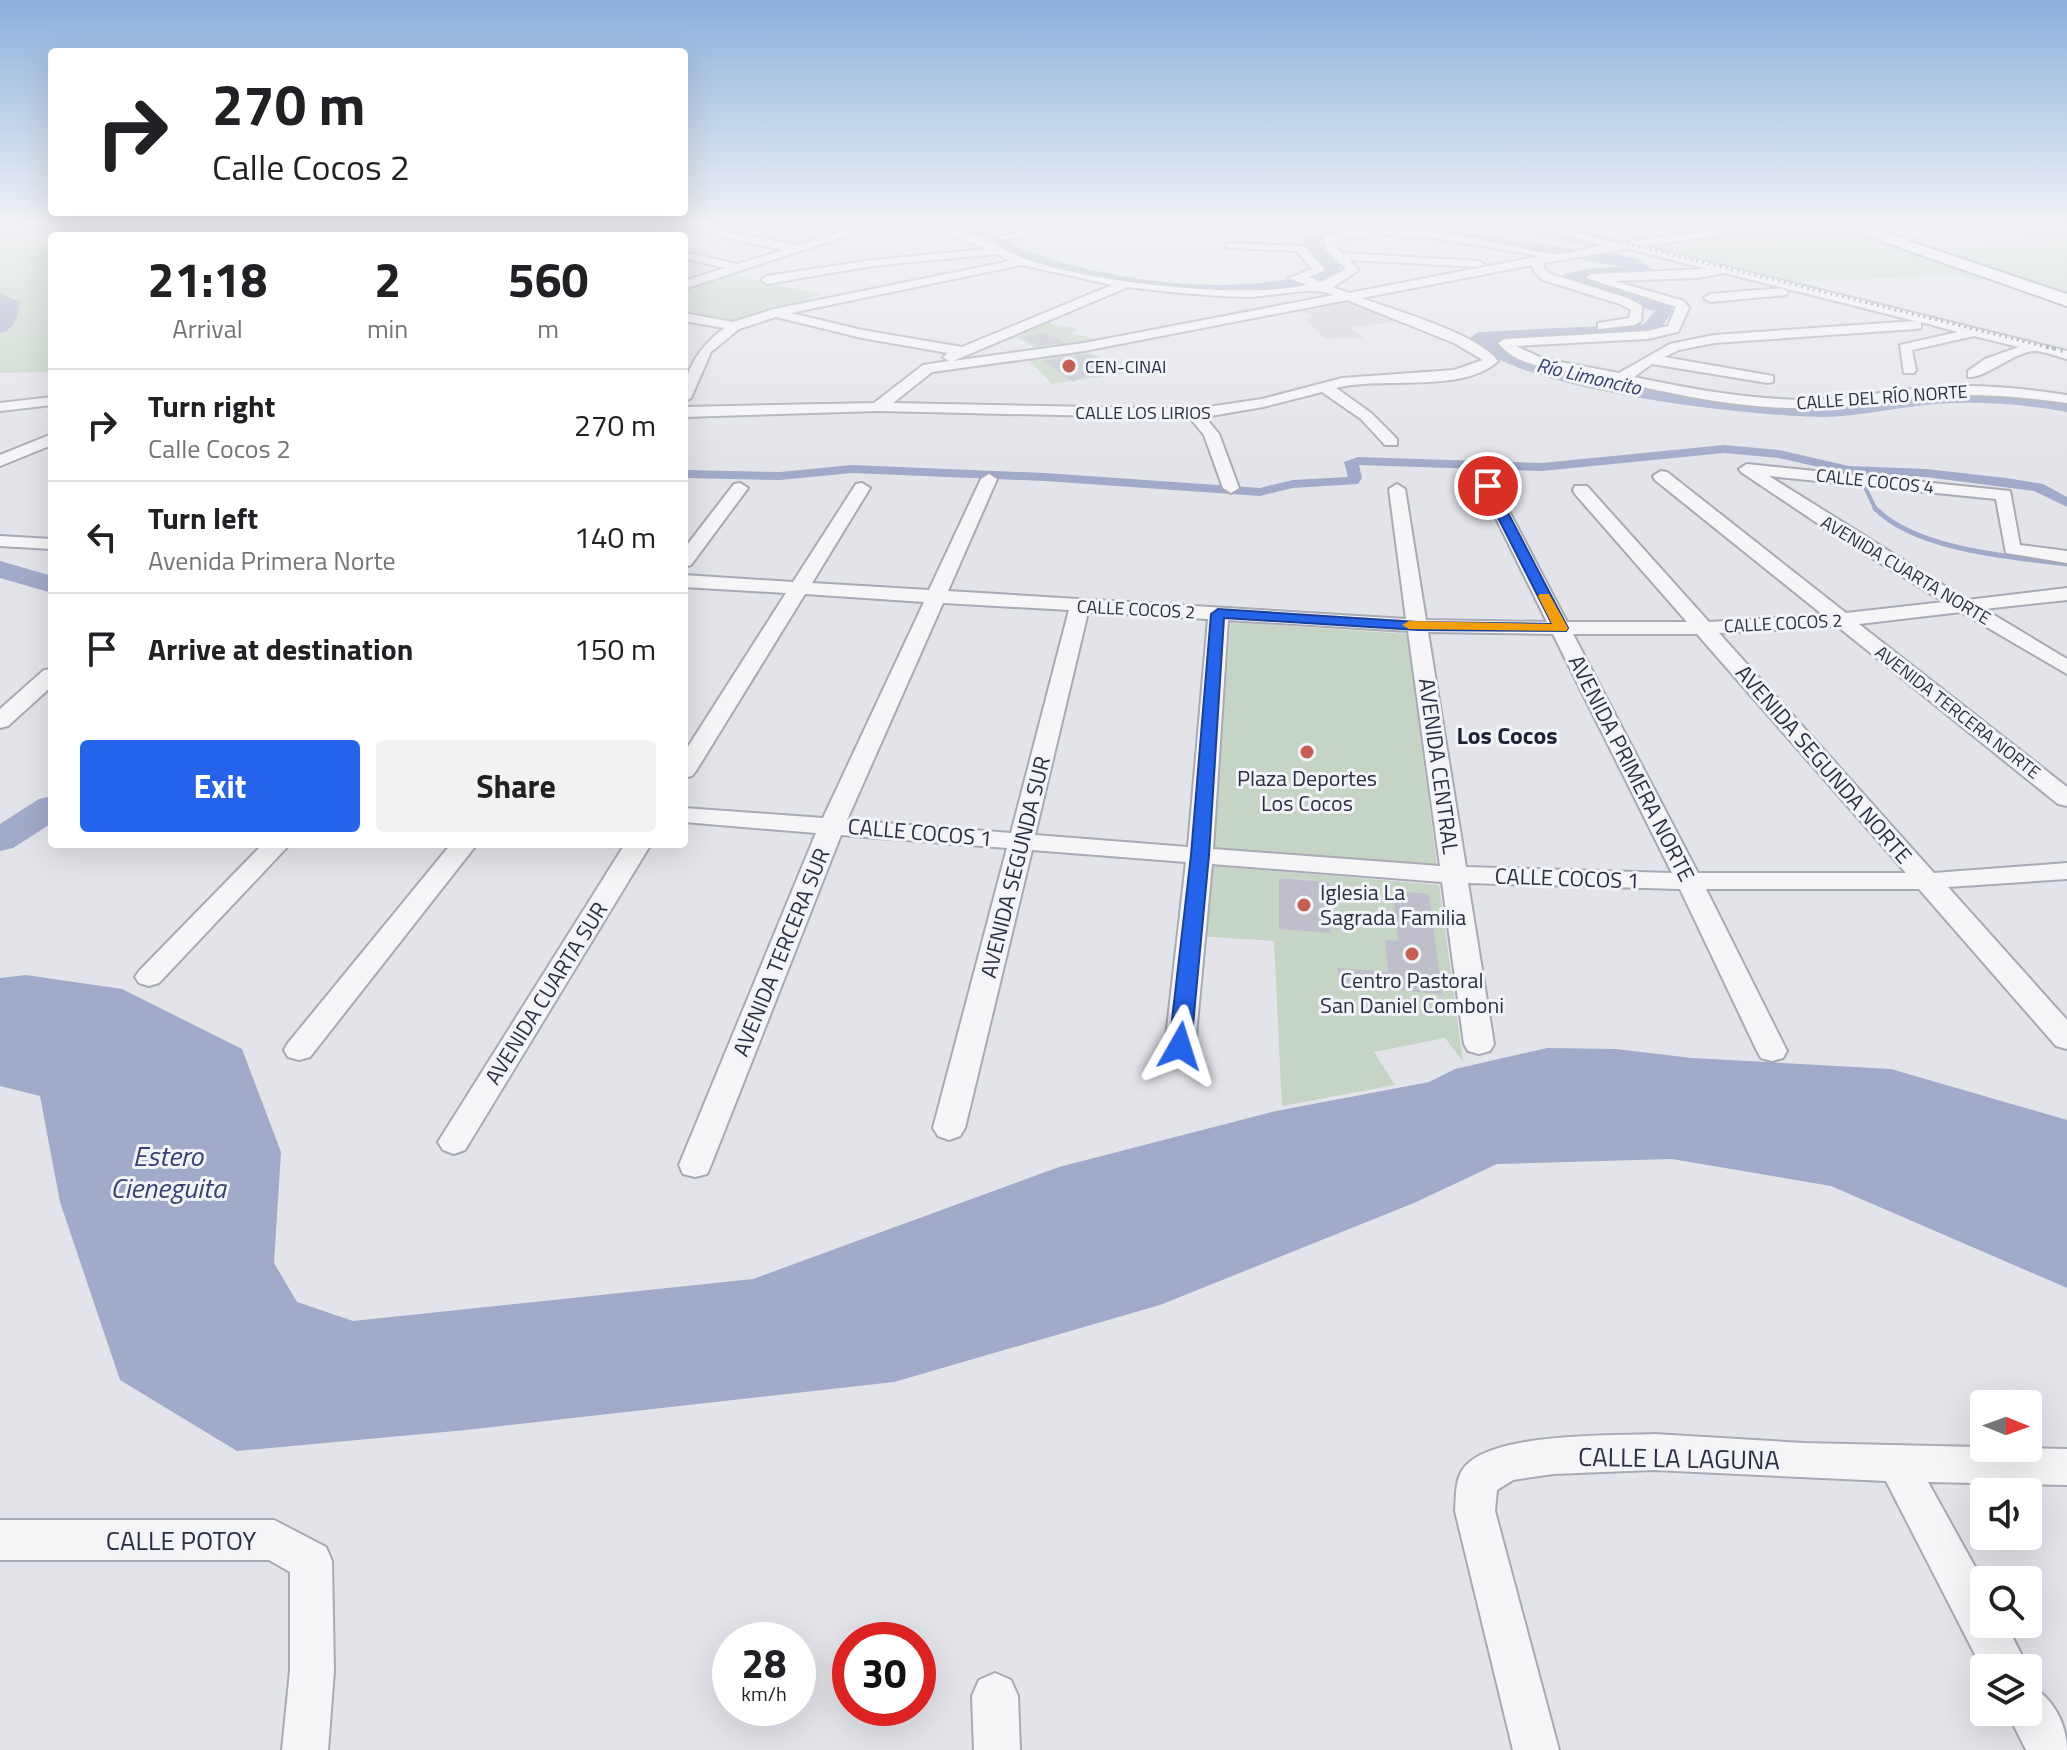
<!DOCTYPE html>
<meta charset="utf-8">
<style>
body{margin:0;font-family:"Titillium Web",sans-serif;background:#f2f2f2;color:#202124;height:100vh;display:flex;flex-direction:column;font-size:30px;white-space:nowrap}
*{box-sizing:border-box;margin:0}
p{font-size:26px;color:#757577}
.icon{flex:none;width:44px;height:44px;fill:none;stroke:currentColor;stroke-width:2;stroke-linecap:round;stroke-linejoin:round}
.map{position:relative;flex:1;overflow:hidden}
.panel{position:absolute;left:48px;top:232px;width:640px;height:616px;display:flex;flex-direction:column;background:#fff;border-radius:8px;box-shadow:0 8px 32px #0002}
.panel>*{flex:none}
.guide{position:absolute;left:48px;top:48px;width:640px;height:168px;border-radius:8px;box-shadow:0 8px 32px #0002;background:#fff;color:#202124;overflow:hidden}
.needle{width:52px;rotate:91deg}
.tools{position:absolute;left:1970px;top:1390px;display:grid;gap:16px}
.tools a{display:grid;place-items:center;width:72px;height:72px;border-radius:8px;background:#fff;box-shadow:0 8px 32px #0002;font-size:40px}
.speed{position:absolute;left:712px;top:1622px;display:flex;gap:16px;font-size:40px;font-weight:700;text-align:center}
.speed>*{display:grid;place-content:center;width:104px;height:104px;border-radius:50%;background:#fff;box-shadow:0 8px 32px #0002;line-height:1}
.speed small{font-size:20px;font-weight:400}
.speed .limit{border:12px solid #d22;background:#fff;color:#111}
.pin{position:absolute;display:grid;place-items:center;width:68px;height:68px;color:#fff;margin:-34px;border:4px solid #fff;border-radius:50%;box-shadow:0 2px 8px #0007}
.me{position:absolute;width:88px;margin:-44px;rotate:6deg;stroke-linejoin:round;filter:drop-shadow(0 0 6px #0008)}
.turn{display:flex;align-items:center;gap:28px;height:168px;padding:0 32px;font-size:36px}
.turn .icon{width:104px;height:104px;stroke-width:2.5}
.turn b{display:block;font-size:56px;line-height:68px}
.eta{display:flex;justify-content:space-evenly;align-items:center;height:136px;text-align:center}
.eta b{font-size:48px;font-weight:700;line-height:56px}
.action{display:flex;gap:16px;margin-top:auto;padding:16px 32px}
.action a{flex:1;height:92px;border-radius:8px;background:#2563eb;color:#fff;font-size:32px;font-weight:700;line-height:92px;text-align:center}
.action a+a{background:#f2f2f2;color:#202124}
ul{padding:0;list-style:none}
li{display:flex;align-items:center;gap:24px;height:112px;padding:0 32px;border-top:2px solid #e0e0e0}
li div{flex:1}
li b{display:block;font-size:30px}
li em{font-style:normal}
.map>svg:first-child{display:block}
</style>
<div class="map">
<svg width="2067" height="1750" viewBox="0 0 2067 1750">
<rect width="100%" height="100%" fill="#e3e4ea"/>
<!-- built -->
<g fill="#d1d3dc">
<path d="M1966,222H2067V236L2041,242L1962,224Z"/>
<path d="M1354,299L1407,321L1351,327L1364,338L1324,339L1305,319L1312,318L1298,308Z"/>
</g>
<!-- green -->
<g fill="#c5d4c5" fill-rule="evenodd">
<path d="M0,222H430L421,236H52V372L0,373Z"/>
<path d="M1840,227L1992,280H1975L1960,275L1786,282L1648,246L1743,232Z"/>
<path d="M2067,236V293L1933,249L2050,246L2041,242Z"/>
<path d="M729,275L822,294L735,324L684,316V288Z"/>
<path d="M1041,321L1079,329L1070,333L1103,341L1042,351L1016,337L1026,332L1019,330Z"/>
<path d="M1084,350L1130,372L1052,384L1028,359Z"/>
<path d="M1231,622L1407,634L1437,866L1211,848Z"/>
<path d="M1206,865L1439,885L1463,1062L1445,1038L1374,1052L1395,1085L1282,1106L1274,941L1198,936ZM1279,878L1328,882L1331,932Z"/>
</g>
<!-- water -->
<path fill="#a1aac8" d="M26,975L122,989L242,1049L281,1152L274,1263L297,1302L353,1321L753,1279L1059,1167L1276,1111L1429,1082L1455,1069L1547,1048L1616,1049L1692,1058L1891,1069L2067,1120V1288L1831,1186L1672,1159L1497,1164L1414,1203L1160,1305L894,1382L466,1430L237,1451L120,1380L60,1202L40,1096L0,1086V978Z"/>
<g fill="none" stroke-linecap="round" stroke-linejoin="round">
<!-- stream-far2 -->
<path stroke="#a1aac8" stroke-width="3" d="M1499,222L1595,247L1636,263"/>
<!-- stream-far1 -->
<path stroke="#a1aac8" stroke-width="4" d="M1849,470L1863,483L1876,510"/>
<!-- stream -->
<path stroke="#a1aac8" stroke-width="5" d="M1875,508C1915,550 2012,557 2067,564"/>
<!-- canal -->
<path fill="#a1aac8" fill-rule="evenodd" d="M1724,445L1779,450L1849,466L1926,469L2006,478L2043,484L2067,497V507L2034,491L1926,477L1849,474L1779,458L1724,453L1542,471L1359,465L1362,478L1358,484L1293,488L1260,496L1045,481L852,473L780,480L684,478V470L780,472L852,465L1045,473L1260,488L1293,480L1348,477L1344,462L1358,457L1542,463Z"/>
<!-- river -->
<g fill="#a1aac8" fill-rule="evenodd">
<path d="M909,222C937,222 962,222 988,232C1003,238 1017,248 1033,253C1115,282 1240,299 1323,270L1324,266L1301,242L1303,239L1330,227L1366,223L1412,225L1636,258L1655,271L1652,275L1587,279L1668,302L1673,311L1657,333L1580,341L1500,343L1548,363L1590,374L1751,399L1826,403L1968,390L2067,398V412C2023,404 1979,401 1934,404C1898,407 1862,416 1826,417C1757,417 1511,391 1469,338L1479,332L1644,324L1655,311L1582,290L1562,278L1565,274L1591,268L1625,267C1555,257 1379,214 1320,243L1341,265L1336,277C1242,310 1115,294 1022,261C1006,255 993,245 977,239C958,232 937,231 917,227Z"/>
<path d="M0,293L20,302C18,317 16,329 0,333Z"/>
<path d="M0,561L52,576V593L0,578Z"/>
<path d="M52,796V823L13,848L0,851V824L39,799Z"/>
</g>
</g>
<!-- building -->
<g fill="#bebfca">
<path d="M1046,333L1065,343L1038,346L1021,337Z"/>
<path d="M1086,354L1105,364L1073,382L1043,361Z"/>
<path d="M1279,878L1329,882L1331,933L1279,929Z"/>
<path d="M1393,891L1429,894L1442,994L1339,985L1338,968L1388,972L1385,940L1398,941Z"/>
</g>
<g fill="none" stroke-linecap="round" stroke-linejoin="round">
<!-- minor casing -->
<g stroke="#a8aab4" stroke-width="4">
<g id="minor">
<path d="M654,222H677L798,245L871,222H888L684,289V281L725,268L684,258V252L737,264L784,250Z"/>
<path d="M895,222C923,222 952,226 979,237C997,245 1015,256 1034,262C1101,283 1240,299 1307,285L1289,278L1312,269L1297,251L1231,248L1227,247V243L1304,246L1325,270L1309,277L1321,282L1346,269L1327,251L1323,239C1372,205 1500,248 1554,254C1569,255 1589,247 1603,245L1522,222H1541L1616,243L1729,228L1855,222L1850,226L1729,234L1643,246L2067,351V359C2058,357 2044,351 2035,351C2013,352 1985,379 1968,377V371L1985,359L2019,347L1974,336L1912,350L1916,370L1914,373H1904L1900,345L1958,332L1921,322V328L1916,329L1714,343L1679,350L1664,357L1773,376V382L1768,383L1652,364L1634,377C1692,389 1750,400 1810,400C1851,399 1891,390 1932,387C1977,384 2022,388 2067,395V403C2023,397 1978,393 1933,396C1892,399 1852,408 1811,408C1735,410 1662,391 1588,375C1558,369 1520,369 1498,343L1505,339L1647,331L1668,326L1676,307L1586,278L1592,274L1707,269L1633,250L1632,248L1543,263L1545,270L1551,274L1628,298L1642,306L1641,321L1635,325L1598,329V323L1629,318L1631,310L1620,304L1543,280L1535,273L1532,265L1362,298C1396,311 1477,333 1498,361C1463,394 1381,376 1336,388L1371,413L1397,439V445H1385L1361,419L1322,392L1263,407L1205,417L1219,434L1239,488L1231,493L1223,488L1204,435L1190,418L878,411L684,417V407L874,403L923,365L949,361L943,357L948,353L862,338L776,317L739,329L711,352L691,398L684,402C684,369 698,349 724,328L684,321V313L733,322L774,309L1010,261L997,254L872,266L767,284L761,280L767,276L872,260L986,249L952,235ZM1374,234L1435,238L1540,256L1349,293L1333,287L1359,270L1349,260L1478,267L1484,264L1478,261L1341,253L1335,241ZM1022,265L1112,285L962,347L862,330L791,313ZM1724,273L1915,321L1714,335L1670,344L1619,373L1544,359L1516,346L1647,339L1678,332L1689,308L1684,301L1614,281L1697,278ZM1128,287C1167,292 1207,296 1247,297C1275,297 1309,285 1334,295L1084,343L953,361ZM1347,300L1454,343L1483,360L1454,370L1342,378L1262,399L1194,409L893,403L932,372L1084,351Z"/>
<path d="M1065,222H1089L1002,240L997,237Z"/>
<path d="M1942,222H1958L1897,244L1887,242Z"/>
<path d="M577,228L602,234L603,236L573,233L572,231Z"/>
<path d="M1782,288L1788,292L1786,295L1710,302L1704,298L1710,294Z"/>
<path d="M52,397V405L0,411V403Z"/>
<path d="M52,434V445L0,466V455Z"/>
<path d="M1747,464L2010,491L2020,545L2067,551V563L2006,553L1996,499L1769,476L1967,600L2067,588V600L1984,609L2067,659V674L1961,612L1859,624L2067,787V806L2058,804L1837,626L1719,633L1934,873L2067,863V879L1948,887L2067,1020V1049L2056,1046L1919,889H1706L1787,1051L1783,1058L1772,1061L1761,1058L1757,1051L1680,889L1468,883L1494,1044L1490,1051L1479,1054L1468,1051L1464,1044L1442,882L1212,864L1195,1046L1191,1053L1180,1056L1169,1053L1165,1046L1186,862L1032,850L965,1128L960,1136L949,1140L938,1136L933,1128L1007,848L841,835L711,1165L707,1174L695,1177L683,1174L679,1165L816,833L684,822V808L823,818L924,602L805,594L696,771L692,776L684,778V753L786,593L684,587V575L793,582L856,484L862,483L870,488L812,583L929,590L981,479L989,474L997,479L948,591L1406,619L1389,489L1397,484L1405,489L1426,620L1547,622L1480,486L1488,481L1496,486L1567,622H1687L1575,494L1573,490L1575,486H1587L1709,622L1823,615L1655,480L1653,476L1661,471L1667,472L1846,613L1944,602L1844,541L1741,472L1739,469ZM943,603L1069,610L1011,833L847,820ZM1088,612L1208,619L1188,847L1035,835ZM1228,620L1408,631L1440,866L1213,849ZM1428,632L1553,634L1672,873L1466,867ZM1573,634H1697L1906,873H1698Z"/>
<path d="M740,483L748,488L691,565L684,567V549L734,484Z"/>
<path d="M0,536L52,539V549L0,546Z"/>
<path d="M52,669V686L8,726L0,728V709L44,670Z"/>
<path d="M263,844H290L159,983L149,986L139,983L135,977L139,971Z"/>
<path d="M451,844H477L310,1057L299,1060L288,1057L284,1050L288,1043Z"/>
<path d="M625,844H651L465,1150L454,1154L443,1150L438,1142L443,1134Z"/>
<path d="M1654,1434L1804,1443L2067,1449V1485L1928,1482L1984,1583V1624H2006L2028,1668V1669L1984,1668V1672L1886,1481L1654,1470L1553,1474L1513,1480L1497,1490L1495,1511L1559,1750H1513L1455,1511C1456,1498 1455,1480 1463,1469C1490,1432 1610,1436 1654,1434Z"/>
<path d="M0,1520H274L326,1547L332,1561L334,1671L328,1750H282L290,1671V1572L269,1560H0Z"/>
<path d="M995,1673L1011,1680L1018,1696L1020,1750H974L972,1696L979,1680Z"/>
<path d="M2028,1685C2052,1695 2067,1724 2067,1750H2026L2007,1712H2028Z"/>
</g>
</g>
<!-- highway casing -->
<g stroke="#8b8ea0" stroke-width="4">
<path id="highway" d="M1827,222H1852L2067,294V306Z"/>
</g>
<!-- minor -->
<use href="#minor" fill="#f6f6f9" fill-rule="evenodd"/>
<!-- highway -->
<use href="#highway" fill="#fff" fill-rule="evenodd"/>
<!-- rail-far1 -->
<path stroke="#7d8093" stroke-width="3" stroke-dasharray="2 4" stroke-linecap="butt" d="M1539,222L2055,349"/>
<!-- rail -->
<path stroke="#7d8093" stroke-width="4" stroke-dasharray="2 5" stroke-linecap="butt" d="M2047,347L2067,352"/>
</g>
<!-- sky -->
<linearGradient id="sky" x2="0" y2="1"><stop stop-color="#8bb0db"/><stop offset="0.48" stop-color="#f2f3f6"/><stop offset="1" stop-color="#f2f3f6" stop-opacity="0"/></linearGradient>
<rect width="2067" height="467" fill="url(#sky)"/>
<!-- route -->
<path fill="#2563eb" stroke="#184099" stroke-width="2" d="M1488,483L1494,486L1568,628L1566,631L1418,630L1224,618L1209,855L1191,1046L1187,1051H1173L1169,1046L1191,855L1211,614L1218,609L1418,622L1552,624L1482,486Z"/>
<!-- slow -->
<path fill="#f59e0b" d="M1540,594H1549L1568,628L1566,631L1409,629L1402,625L1409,621L1552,624L1538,596Z"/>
<!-- markers -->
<g fill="#c65e51" stroke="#f3f4f8" stroke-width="3">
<circle cx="1069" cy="366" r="8"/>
<circle cx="1307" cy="752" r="8"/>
<circle cx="1304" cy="905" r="8"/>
<circle cx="1412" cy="954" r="8"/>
</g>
<g text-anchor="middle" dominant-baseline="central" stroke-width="6" stroke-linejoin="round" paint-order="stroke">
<!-- far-poi labels -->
<g font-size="18" fill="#2c2e42" stroke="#f3f4f8" text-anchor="start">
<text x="1085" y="366">CEN-CINAI</text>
</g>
<!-- far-street labels -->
<g font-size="18" fill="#2c2e42" stroke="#f3f4f8">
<text transform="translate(1882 397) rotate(-4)">CALLE DEL RÍO NORTE</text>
<text x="1143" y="412">CALLE LOS LIRIOS</text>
<text transform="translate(1875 481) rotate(6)">CALLE COCOS 4</text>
<text transform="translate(1906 570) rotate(31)">AVENIDA CUARTA NORTE</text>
<text transform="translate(1136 609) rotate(3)">CALLE COCOS 2</text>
<text transform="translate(1783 623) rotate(-3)">CALLE COCOS 2</text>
<text transform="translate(1958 712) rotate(38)">AVENIDA TERCERA NORTE</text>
</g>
<!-- far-water labels -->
<g font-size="20" font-style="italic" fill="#384373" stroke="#f3f4f8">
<text transform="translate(1589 376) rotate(13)">Río Limoncito</text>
</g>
<!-- street labels -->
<g font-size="22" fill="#2c2e42" stroke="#f3f4f8">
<text transform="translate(1824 764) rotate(49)">AVENIDA SEGUNDA NORTE</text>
<text transform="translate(1439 766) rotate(82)">AVENIDA CENTRAL</text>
<text transform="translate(1632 768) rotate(63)">AVENIDA PRIMERA NORTE</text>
<text transform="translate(920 832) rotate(5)">CALLE COCOS 1</text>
<text transform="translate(1015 867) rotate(-76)">AVENIDA SEGUNDA SUR</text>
<text transform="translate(1567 878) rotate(2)">CALLE COCOS 1</text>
<text transform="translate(781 952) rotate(-68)">AVENIDA TERCERA SUR</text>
<text transform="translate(546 993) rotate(-58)">AVENIDA CUARTA SUR</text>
</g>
<!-- poi labels -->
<g font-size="22" fill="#2c2e42" stroke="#f3f4f8">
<text x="1307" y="778">Plaza Deportes<tspan x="1307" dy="25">Los Cocos</tspan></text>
<text x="1320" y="892" text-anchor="start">Iglesia La<tspan x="1320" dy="25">Sagrada Familia</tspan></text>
<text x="1412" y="980">Centro Pastoral<tspan x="1412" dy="25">San Daniel Comboni</tspan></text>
</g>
<!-- neighbourhood labels -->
<g font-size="24" font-weight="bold" fill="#1e2033" stroke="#f3f4f8">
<text x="1507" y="735">Los Cocos</text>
</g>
<!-- near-street labels -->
<g font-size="26" fill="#2c2e42" stroke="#f3f4f8">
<text transform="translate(1679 1458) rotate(1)">CALLE LA LAGUNA</text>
<text x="181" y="1540">CALLE POTOY</text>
</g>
<!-- near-water labels -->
<g font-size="28" font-style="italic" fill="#384373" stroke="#f3f4f8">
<text x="168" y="1155">Estero<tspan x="168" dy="32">Cieneguita</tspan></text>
</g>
</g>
</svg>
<div class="tools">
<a><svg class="needle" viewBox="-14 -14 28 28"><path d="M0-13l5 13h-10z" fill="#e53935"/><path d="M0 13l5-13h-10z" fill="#757577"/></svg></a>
<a><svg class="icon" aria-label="sound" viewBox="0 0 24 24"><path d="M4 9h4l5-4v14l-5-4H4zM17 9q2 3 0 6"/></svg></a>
<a><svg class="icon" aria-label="search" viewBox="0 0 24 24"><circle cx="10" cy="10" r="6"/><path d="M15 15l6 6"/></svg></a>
<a><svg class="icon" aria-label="layers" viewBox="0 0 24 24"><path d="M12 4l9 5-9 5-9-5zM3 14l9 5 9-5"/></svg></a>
</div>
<div class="speed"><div>28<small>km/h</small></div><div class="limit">30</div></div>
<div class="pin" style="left:1488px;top:486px;background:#d93025"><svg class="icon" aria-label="arrive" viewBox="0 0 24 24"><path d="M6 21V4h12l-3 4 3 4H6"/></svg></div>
<svg class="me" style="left:1180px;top:1046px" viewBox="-20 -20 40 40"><path d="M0-17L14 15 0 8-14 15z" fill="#2563eb" stroke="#fff" stroke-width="4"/></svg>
<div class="guide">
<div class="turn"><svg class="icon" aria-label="right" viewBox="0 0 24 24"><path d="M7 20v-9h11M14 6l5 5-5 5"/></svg><div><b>270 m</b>Calle Cocos 2</div></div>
</div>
<section class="panel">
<div class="eta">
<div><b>21:18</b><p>Arrival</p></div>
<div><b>2</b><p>min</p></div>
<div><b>560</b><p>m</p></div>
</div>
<ul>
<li><svg class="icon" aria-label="right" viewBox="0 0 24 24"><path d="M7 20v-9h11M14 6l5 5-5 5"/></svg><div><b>Turn right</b><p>Calle Cocos 2</p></div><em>270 m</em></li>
<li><svg class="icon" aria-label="left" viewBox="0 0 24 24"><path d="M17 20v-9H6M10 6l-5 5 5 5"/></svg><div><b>Turn left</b><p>Avenida Primera Norte</p></div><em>140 m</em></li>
<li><svg class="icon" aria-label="arrive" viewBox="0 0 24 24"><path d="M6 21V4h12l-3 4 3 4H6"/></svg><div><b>Arrive at destination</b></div><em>150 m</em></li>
</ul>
<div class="action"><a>Exit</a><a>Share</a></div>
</section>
</div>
